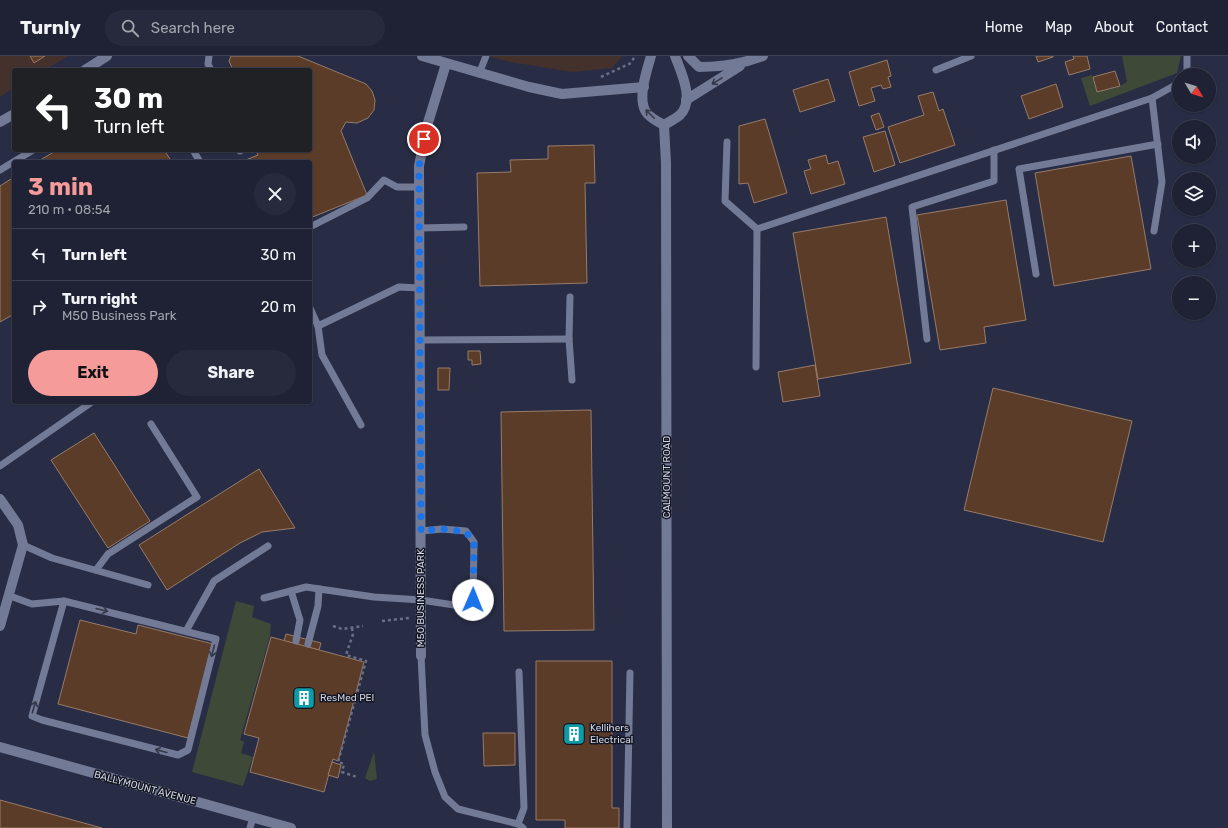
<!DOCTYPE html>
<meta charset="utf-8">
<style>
body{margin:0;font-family:Rubik,sans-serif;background:#262a3c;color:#f1f3f6;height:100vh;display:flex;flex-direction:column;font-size:15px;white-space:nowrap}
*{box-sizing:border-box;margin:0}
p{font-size:13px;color:#a1a4ac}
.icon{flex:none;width:22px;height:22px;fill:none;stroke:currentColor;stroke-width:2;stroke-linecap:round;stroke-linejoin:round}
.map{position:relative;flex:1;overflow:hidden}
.panel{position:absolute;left:12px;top:104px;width:300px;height:244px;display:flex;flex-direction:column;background:#1e2234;border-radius:4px;box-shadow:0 1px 3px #0004,0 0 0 1px #3c3f4f}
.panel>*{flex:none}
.top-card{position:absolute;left:12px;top:12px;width:300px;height:84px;border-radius:4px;box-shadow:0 1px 3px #0004,0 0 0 1px #3c3f4f;background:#202124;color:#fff;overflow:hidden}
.needle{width:26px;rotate:128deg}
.fabs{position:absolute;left:1172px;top:12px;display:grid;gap:8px}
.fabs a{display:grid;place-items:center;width:44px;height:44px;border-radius:50%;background:#1e2234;box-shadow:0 1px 3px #0004,0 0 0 1px #3c3f4f;font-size:20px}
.pin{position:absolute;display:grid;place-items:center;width:34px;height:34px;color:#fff;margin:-17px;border:2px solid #fff;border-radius:50%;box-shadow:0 1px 4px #0007}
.me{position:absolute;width:44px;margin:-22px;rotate:1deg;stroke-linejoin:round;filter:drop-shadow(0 0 3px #0008)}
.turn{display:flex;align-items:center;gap:14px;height:84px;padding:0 16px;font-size:18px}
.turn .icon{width:52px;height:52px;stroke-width:2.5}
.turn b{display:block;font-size:28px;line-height:34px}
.round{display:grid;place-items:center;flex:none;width:42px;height:42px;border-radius:21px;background:#262a3c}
.overview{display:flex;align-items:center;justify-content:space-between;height:68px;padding:0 16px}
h1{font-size:24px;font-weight:700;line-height:30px;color:#f59b99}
.button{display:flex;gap:8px;margin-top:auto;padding:8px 16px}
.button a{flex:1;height:46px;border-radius:24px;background:#f59b99;color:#111;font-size:16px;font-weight:700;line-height:46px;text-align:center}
.button a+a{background:#262a3c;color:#f1f3f6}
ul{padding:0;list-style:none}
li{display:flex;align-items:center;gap:12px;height:52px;padding:0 16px;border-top:1px solid #3c3f4f}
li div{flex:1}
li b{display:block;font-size:15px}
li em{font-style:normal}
header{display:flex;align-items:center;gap:24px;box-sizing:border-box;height:56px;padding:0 20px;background:#1e2234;border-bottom:1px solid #3c3f4f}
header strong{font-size:19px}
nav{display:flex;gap:22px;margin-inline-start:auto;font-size:14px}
.search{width:280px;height:36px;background:#262a3c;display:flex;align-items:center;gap:10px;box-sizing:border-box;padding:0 14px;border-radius:22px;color:#a1a4ac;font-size:15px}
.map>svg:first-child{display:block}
</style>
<header>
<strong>Turnly</strong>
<div class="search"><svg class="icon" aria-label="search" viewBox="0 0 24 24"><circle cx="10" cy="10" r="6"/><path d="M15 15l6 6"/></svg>Search here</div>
<nav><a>Home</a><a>Map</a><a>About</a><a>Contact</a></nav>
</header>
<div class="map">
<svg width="1228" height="772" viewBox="0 0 1228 772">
<rect width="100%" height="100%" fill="#282d45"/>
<!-- commercial -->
<g fill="#44312b">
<path d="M0,0H68L45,14H14V32L0,41Z"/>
<path d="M489,0H622L612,12L572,16L505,5Z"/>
</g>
<!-- green -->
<g fill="#3e4a37">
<path d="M1122,0H1181L1177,17L1090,50L1081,22L1092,19L1097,36L1120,30L1127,26Z"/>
<path d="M236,545L254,550L252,561L271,568L270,580L240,684L244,686L241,697L253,701L243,730L192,716Z"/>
<path d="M374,696L377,723L370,725L365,722Z"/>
</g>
<!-- building -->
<g fill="#5a3c29" stroke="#987b69">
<path d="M30,0H45L34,7Z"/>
<path d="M231,0H298L366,28L372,35L375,44L374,54L368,62L357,67L346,66L341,75L367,139L310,162V106H241L258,99L255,94H310V14H233L229,5Z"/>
<path d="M1036,0H1053V1L1038,6Z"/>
<path d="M1073,0H1087L1090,13L1069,19L1065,6L1074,3Z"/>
<path d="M887,4L891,20L888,21L891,31L883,33L881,29L871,32L875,45L859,50L849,16Z"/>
<path d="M1115,15L1120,30L1097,36L1093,21Z"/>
<path d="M828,23L835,45L800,56L793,34Z"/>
<path d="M1056,28L1063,51L1029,63L1021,40Z"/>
<path d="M933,36L939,55L943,53L955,89L900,107L888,71L924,59L918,40Z"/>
<path d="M879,57L884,71L876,74L871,60Z"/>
<path d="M765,63L787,137L754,147L748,127L739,128V70Z"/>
<path d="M885,75L895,109L874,116L863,81Z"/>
<path d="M594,89L595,127H585L587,227L480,230L477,117L511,116L510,104L548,103V90Z"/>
<path d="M57,94H164L172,106H37Z"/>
<path d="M826,99L828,108L838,105L845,128L811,138L804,115L811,113L808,104Z"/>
<path d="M1131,100L1151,213L1054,230L1035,117Z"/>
<path d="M14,121V258L0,266V130Z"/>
<path d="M1006,144L1026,264L984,271L986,287L940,294L917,159Z"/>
<path d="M886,161L911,307L818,323L793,177Z"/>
<path d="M468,295H480L481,308L472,309V304H468Z"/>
<path d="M815,309L820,340L783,346L778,316Z"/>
<path d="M438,312H450L449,334H438Z"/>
<path d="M993,332L1132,365L1103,486L964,454Z"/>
<path d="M591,354L594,574L504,575L501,356Z"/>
<path d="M94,377L150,465L108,492L51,404Z"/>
<path d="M259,413L295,472L262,476L240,487L167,534L139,489Z"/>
<path d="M80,564L136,578L138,569L213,588L188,682L58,648Z"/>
<path d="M286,578L321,587L319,594L284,585Z"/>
<path d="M271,581L364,606L338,705L333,703L324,736L250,716L259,682L244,678Z"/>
<path d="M536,605H612V752H619V772H565V764H536Z"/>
<path d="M483,677H515V709L484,710Z"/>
<path d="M332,706L341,709L338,722L328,719Z"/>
<path d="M0,744L102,772H0Z"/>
</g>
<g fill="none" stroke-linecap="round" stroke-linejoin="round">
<!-- path -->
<g stroke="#6a6f83" stroke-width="2.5" stroke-dasharray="3 3" stroke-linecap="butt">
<path d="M601,21L631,7L635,0"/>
<path d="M382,565L409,562"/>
<path d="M333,570L342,573L363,570"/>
<path d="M352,572L353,578L346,599L366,605L338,706L344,708L342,716L357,721"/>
</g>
<!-- service -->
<g stroke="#737a96" stroke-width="7">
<path d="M209,0L208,8L211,14"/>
<path d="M936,14L971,0"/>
<path d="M479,18L486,0"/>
<path d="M1185,19L1187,16V0"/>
<path d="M1152,42L1162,126L1154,175"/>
<path d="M727,86L725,145L757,173"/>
<path d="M193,94L200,106"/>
<path d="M240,94V95"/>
<path d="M0,114L33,94"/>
<path d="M310,171L367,142L384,124L397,131H419"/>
<path d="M420,172L464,171"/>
<path d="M1036,218L1019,113L1158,88"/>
<path d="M570,241L569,283L572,324"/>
<path d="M310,252L318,270"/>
<path d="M927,283L912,151L994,125V94"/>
<path d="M420,284L569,283"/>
<path d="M756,311L757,173L1152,42L1179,27"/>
<path d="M361,369L322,299L318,270L399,231L420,232"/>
<path d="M0,410L92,346"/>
<path d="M23,489L52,502L148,529"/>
<path d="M96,514L108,498L197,441L151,368"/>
<path d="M291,535L300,564L296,585"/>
<path d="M10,540L32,548L64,545L216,583L188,694L178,699L42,664L32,660L64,545"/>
<path d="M264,542L306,531L374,541L421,544L454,549L473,544L474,486L466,475L442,473L421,475"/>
<path d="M186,575L214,525L268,490"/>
<path d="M308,588L318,550L319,533"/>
<path d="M421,600L425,679L435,716L445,741L458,753L518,768L523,772"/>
<path d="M518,768L524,752L519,616"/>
<path d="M250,772L253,761"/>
<path d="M627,772L630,617"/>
</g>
<!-- minor -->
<g stroke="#737a96" stroke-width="10">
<path d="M664,69L666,107L667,772"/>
<path d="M421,600L419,110L427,70L446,8"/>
</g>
<!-- tertiary -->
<g stroke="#737a96" stroke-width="10">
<path d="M422,0L529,31L562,38L644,31"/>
<path d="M651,0C647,14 637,42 646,56C650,62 658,66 664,69C669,66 675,63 680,59C695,44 681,16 675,0"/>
<path d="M688,0L699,11C722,11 742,8 763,0"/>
<path d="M85,14L107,0"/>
<path d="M686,44L740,10"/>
<path d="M0,66L14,58"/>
<path d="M0,443L18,469L23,489L0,570"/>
<path d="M0,691L291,772"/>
</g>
</g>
<!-- one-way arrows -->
<defs><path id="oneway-shaft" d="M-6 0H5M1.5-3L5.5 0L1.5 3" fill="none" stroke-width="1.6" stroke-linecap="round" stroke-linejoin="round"/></defs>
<g stroke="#35394a">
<use href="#oneway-shaft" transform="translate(717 25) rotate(148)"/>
<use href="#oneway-shaft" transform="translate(650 58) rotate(-135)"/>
<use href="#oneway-shaft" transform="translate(102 554) rotate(14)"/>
<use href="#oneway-shaft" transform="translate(213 595) rotate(104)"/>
<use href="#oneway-shaft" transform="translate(34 651) rotate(-74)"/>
<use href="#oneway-shaft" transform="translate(161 695) rotate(-165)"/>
</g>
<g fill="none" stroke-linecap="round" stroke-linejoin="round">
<!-- route -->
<path stroke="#1a73e8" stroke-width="7" stroke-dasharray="0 12.6" d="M424,83L419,110L421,475L442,473L466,476L474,486L473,544"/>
</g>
<!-- icons -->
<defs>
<g id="building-square" transform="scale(1.15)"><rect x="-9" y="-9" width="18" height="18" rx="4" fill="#0f9aa8" stroke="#141621"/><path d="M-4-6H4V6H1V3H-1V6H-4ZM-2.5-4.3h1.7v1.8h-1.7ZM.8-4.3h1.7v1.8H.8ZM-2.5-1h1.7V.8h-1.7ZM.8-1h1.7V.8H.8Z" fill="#fff"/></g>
</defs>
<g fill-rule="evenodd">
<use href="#building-square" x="304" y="642"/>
<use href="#building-square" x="574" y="678"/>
</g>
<g text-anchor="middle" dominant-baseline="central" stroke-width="3" stroke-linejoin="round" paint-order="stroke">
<!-- street labels -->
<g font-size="10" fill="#d0d4e4" stroke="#141621">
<text transform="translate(667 421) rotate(-90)">CALMOUNT ROAD</text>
<text transform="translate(421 542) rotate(-90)">M50 BUSINESS PARK</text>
<text transform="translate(145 732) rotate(15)">BALLYMOUNT AVENUE</text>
</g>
<!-- poi labels -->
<g font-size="10" fill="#d0d4e4" stroke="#141621" text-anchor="start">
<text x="320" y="642">ResMed PEI</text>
<text x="590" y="672">Kellihers<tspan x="590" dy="12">Electrical</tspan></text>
</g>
</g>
</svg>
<div class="fabs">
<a><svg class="needle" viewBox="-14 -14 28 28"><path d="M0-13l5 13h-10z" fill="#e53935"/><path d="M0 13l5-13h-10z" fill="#a1a4ac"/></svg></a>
<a><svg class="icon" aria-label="sound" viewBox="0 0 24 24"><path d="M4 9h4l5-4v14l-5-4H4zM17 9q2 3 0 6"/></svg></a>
<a><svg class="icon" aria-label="layers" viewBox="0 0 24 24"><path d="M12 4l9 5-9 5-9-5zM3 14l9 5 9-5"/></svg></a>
<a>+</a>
<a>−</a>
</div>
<div class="pin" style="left:424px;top:83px;background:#d93025"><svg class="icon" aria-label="arrive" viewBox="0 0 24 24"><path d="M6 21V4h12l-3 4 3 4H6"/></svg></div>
<svg class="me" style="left:473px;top:544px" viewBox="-20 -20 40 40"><circle r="19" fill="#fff"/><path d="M0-13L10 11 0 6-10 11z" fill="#1a73e8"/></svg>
<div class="top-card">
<div class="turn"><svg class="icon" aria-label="left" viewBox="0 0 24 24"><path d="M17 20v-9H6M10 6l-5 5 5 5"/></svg><div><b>30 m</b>Turn left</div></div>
</div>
<section class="panel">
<div class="overview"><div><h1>3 min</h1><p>210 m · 08:54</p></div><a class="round"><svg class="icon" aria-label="close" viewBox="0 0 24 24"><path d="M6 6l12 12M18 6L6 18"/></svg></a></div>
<ul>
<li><svg class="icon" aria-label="left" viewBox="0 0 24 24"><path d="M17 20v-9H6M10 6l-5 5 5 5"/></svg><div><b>Turn left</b></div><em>30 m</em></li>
<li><svg class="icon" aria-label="right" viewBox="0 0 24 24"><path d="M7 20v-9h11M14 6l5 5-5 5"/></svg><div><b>Turn right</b><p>M50 Business Park</p></div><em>20 m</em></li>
</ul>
<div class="button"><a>Exit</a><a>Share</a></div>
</section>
</div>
